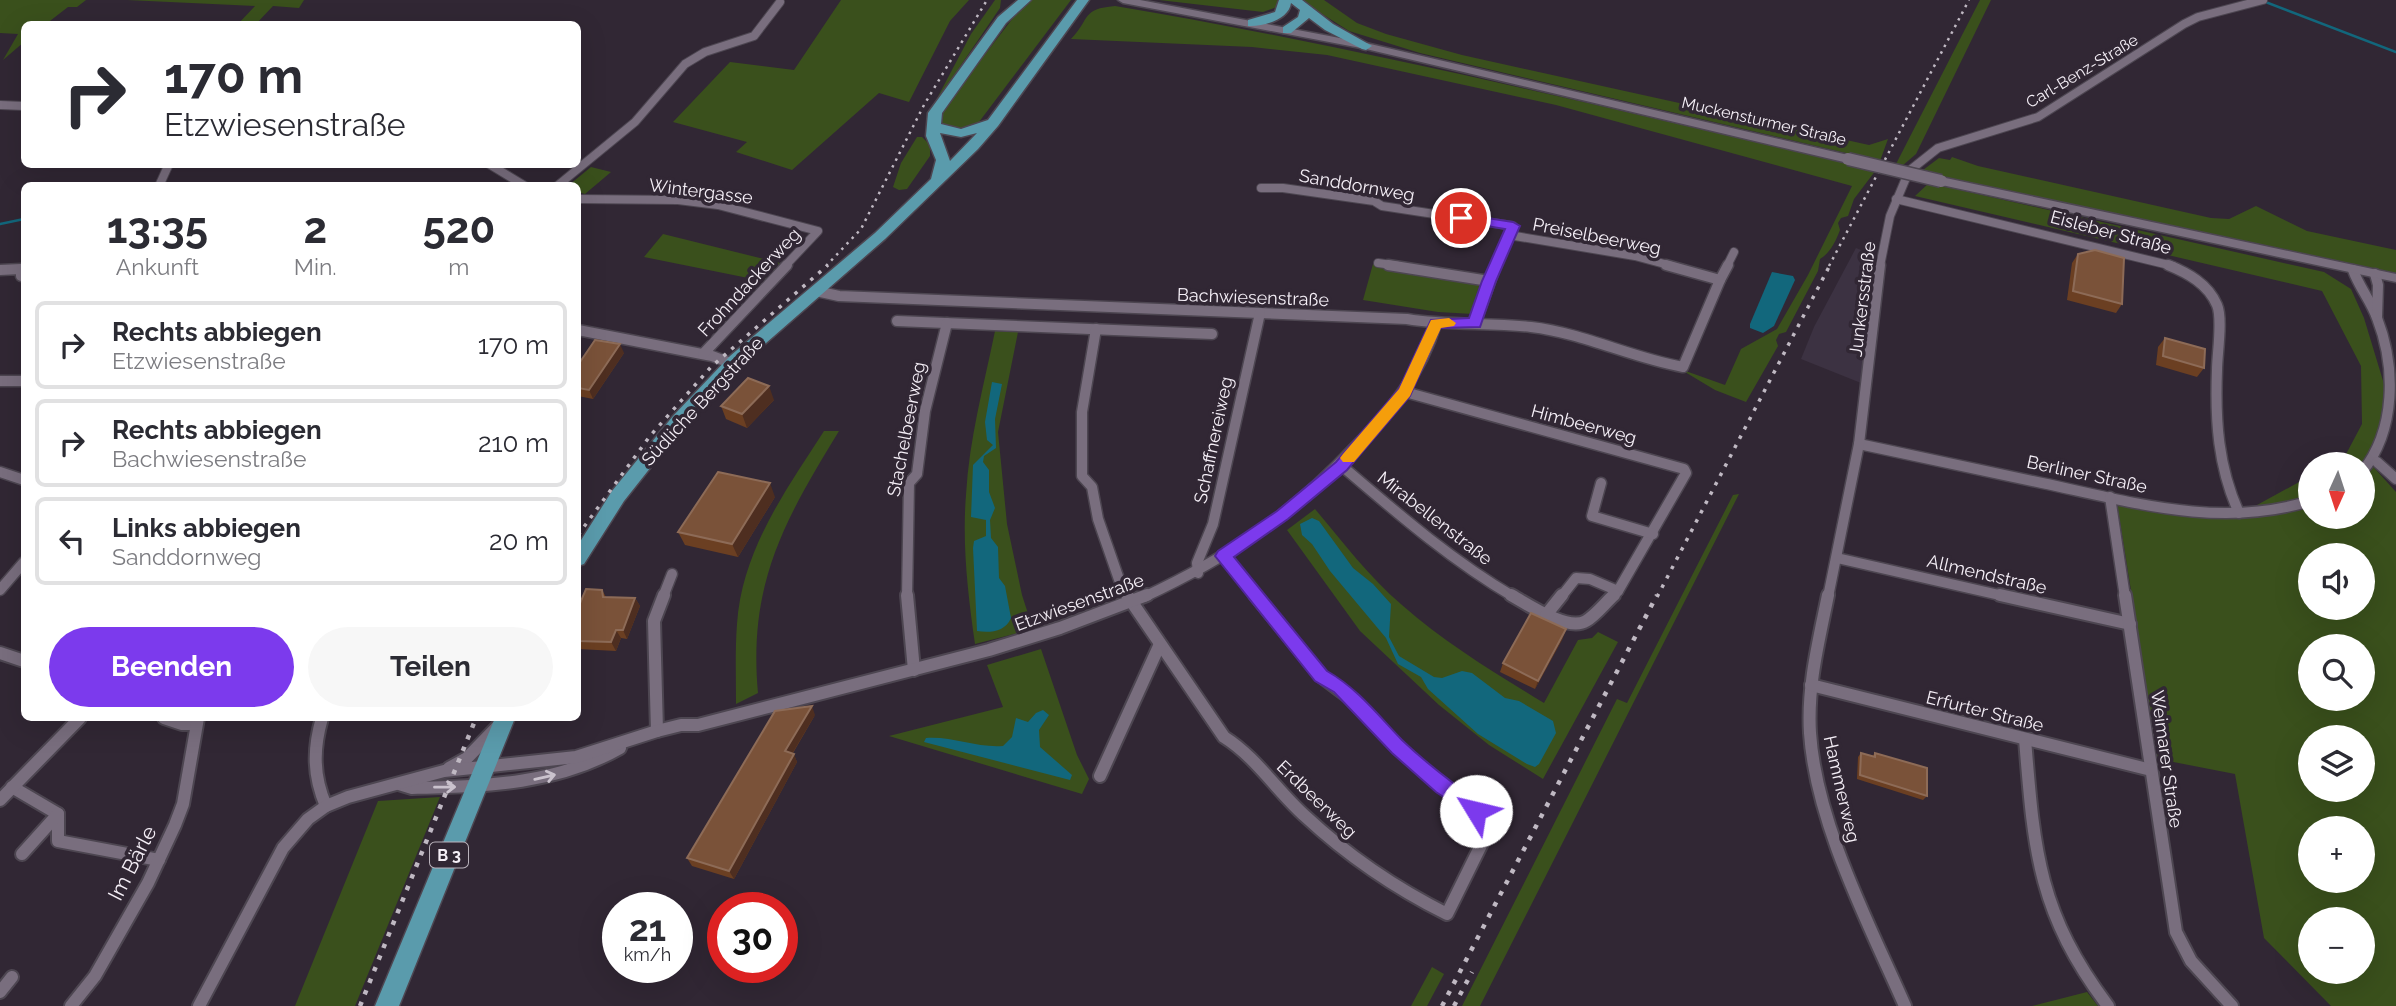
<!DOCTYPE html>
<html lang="de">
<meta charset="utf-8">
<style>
body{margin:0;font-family:Raleway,sans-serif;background:#f7f7f7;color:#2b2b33;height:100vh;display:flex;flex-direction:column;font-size:26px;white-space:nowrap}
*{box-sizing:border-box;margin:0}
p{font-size:23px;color:#7c7c81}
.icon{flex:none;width:38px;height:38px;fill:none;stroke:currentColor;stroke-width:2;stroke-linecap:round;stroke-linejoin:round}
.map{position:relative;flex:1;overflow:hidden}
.details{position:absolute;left:21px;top:182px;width:560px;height:539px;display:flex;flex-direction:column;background:#fff;border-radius:10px;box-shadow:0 7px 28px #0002}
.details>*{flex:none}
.guide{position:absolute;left:21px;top:21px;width:560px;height:147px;border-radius:10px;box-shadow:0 7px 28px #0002;background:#fff;color:#2b2b33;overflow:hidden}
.needle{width:46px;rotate:183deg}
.buttons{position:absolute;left:2298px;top:452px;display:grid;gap:14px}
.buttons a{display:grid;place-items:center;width:77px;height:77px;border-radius:50%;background:#fff;box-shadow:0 7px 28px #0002;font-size:35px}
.speed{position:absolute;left:602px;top:892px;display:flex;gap:14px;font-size:35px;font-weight:700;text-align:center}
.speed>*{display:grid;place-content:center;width:91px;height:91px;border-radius:50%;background:#fff;box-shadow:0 7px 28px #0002;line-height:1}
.speed small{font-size:18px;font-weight:400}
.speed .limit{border:10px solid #d22;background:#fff;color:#111}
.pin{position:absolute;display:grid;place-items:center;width:60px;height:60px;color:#fff;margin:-30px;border:4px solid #fff;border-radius:50%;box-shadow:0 2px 7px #0007}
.me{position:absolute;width:77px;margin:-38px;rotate:306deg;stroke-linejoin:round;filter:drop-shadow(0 0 5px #0008)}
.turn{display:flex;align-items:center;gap:24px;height:147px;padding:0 28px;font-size:32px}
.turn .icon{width:91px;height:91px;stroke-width:2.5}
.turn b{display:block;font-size:49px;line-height:60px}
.eta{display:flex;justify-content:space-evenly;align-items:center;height:119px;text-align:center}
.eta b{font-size:42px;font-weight:700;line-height:49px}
.action{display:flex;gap:14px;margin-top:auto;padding:14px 28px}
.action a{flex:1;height:80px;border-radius:42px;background:#7c3aed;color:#fff;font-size:28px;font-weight:700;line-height:80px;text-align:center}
.action a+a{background:#f7f7f7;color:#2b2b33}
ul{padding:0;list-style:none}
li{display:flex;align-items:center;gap:21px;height:88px;margin:0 14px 10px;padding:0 14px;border:4px solid #e1e1e2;border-radius:10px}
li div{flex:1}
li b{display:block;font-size:26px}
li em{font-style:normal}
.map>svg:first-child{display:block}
</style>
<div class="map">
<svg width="2396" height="1006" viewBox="0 0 2396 1006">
<rect width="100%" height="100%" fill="#312734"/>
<!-- industrial -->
<path fill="#3c3242" d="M1856,248L1876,256L1861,383L1801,359L1814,327Z"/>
<!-- green -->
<g fill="#3a501c" fill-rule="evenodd">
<path d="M0,0H86L77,7H68L46,24H24V42L3,60L18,34L0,33Z"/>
<path d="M127,0H304L299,8L273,6L256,24H238L255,6Z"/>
<path d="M841,0H969L950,21L909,102L879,93L792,170L736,152L747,142L673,122L730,62L794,70Z"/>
<path d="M995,0H1001L1000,8L933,106L971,34Z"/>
<path d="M1030,0H1071L979,122L965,131L940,126V113L1016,14Z"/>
<path d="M1159,0H1277L1278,1L1277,7L1263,12Z"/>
<path d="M1300,0H1324L1357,23L1386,34L1462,55L1869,145L1888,139L1880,161L1420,53L1349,31Z"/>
<path d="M1980,0H1991L1916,154L1902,166L1896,164Z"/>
<path d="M1115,6C1371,49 1623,112 1876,170L1854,199L1848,216L1841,218L1838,223L1840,230C1836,241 1830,253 1820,259L1818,271L1786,332L1779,334L1776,340L1778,346L1746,402L1715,390L1680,369L1725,385L1741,349L1777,329L1808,275L1852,186L1556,105L1327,55L1252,47L1071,39C1091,18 1081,9 1115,6Z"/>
<path d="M917,137H922L930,145V156L907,189L899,190L893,187L901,163Z"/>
<path d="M1952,157L1978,166L2211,218L2229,219L2256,206L2307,231L2396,250V273L1930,174L1923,170L1939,158L1950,160Z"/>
<path d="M591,167L611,172L585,194L578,192V186L569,185Z"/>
<path d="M1929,183L2324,272L2351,289L2364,318L2384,384L2385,411L2368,461L2396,492V1006H2331L2264,938L2235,774L2158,759L2117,503L2266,514L2257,505L2310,476V516H2362V464H2334L2344,458L2362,424L2361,366L2322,291L1915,196ZM2310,555H2362V607H2310ZM2310,646H2362V698H2310ZM2310,737H2362V789H2310ZM2310,828H2362V880H2310ZM2310,919H2362V971H2310Z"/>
<path d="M663,234L780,263L763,281L644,257Z"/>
<path d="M1373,264L1478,281L1484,287L1473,314L1438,312L1363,300Z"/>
<path d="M995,331L1018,332L998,432L1007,524L1022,595L1033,629L975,644C968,595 962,544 966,495C969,439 984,385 995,331Z"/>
<path d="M824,431H839C784,521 748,584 758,693L736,704C736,677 735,650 737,624C742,550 786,490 824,431Z"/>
<path d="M1739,494L1480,1006H1462L1617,699L1627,703L1733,495Z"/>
<path d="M1315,509C1343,542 1369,577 1402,605C1445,643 1495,673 1544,703L1578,640L1592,638L1598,632L1618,642L1543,779L1489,745L1439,705L1360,631L1287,530Z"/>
<path d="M1041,649L1077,755L1089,779L1082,794L889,736L1003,707L987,665Z"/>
<path d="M440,797L355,1006H295L378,801Z"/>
<path d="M1432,967L1444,974L1427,1006H1411Z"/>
<path d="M2087,992L2098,1006H2032Z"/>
</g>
<!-- water -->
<g fill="#12677c">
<path d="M1772,272L1793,276L1795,280L1774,326L1763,333L1750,328V324Z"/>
<path d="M992,382L1002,384L995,419L996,448L984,456L983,462L989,470V492L995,508L990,520L991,538L998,547L999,578L1005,586L1011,618C1005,632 990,633 977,631L973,548L974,541L986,536V520L971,517L973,465L993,445L987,440L985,422Z"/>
<path d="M1312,518L1319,521L1353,568L1373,584L1391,604L1389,637L1399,656L1434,677L1442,678L1462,671L1472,673L1505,698L1519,701L1553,721L1556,733L1539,764L1535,767L1527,764L1478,734L1428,689L1421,677L1398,664L1386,638L1330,571L1312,544L1302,535L1300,524Z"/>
<path d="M1043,710L1049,715L1039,730L1040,747L1072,775L1070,780L924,742L926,738C952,736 977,748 1003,746L1012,737L1016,718L1028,722L1036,713Z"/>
</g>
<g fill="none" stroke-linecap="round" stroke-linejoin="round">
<!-- stream -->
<g stroke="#12677c" stroke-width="2.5">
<path d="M2263,1L2396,52"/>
<path d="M0,224L24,219"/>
</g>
<!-- minor-far2 casing -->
<g stroke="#4d4651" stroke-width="10">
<g id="minor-far2">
<path d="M0,105L24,106"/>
<path d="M489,164L525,186"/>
<path d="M159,186L169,164"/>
<path d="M557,186L635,122L685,64L705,52L754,36L780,2"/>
<path d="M1261,188H1283L1374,201L1382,206L1513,226L1495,266"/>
<path d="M578,199L678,200L718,205L818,231L785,266"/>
<path d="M1896,199L2173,266"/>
<path d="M1509,235L1635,256L1672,266"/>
<path d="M1378,263L1399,266"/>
<path d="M1727,266L1734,252"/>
<path d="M1880,266L1890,216L1909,171L1938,148L2038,117L2184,24L2198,17L2263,0"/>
</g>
</g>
<!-- minor-far1 casing -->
<g stroke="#4d4651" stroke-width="13">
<g id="minor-far1">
<path d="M1388,265L1489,281"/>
<path d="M2168,265C2188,273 2208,284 2217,305C2223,319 2217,354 2217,370C2215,420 2218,467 2239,513"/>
<path d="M0,270L21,269V276"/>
<path d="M2353,270C2359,287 2371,301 2377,318C2396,367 2396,430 2362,472"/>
<path d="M2375,274L2378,285L2377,317"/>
<path d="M1720,280L1728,265"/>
<path d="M816,291L839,296L1407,319C1448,326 1490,322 1531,327C1583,333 1632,358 1683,367L1720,280L1666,265"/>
<path d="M897,321L1212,334"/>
<path d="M1475,323L1496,265"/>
<path d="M1096,329L1082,412V476L1092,487L1098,519L1122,588L1128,597"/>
<path d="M578,330L712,356L733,364"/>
<path d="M703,354L787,265"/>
<path d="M0,381H24"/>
<path d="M1405,392L1684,469L1686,473L1618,591L1612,597"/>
<path d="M1859,444C1920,457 1981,470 2042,483C2131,502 2220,529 2310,501"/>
<path d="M2377,462L2396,479"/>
<path d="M1342,466C1397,513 1451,560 1514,597"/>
<path d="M0,472L24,480"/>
<path d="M1601,483L1592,516L1653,534"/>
<path d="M2110,497L2125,597"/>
<path d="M1224,556L1257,597"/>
<path d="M1837,558L2008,597"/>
<path d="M1198,573L1197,563L1213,524L1260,313"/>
<path d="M0,590L24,562"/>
<path d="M663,597L672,574"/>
<path d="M907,597L909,483L917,474L925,411L947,323"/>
<path d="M1144,597C1231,556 1289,517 1355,447C1391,410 1421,374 1436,324"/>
<path d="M1561,597L1576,578L1590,579L1618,591"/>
<path d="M1828,597L1859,444L1880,265"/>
</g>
</g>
<!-- minor casing -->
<g stroke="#4d4651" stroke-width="16">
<g id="minor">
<path d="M907,595L914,670"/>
<path d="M1127,595L1224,737C1256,757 1277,791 1305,816C1348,856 1395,888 1447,914L1492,823L1410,759L1353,700L1321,676L1255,595"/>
<path d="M1511,595C1527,604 1568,632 1586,621C1596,615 1605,603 1614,595"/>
<path d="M1828,595C1819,640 1807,686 1810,733C1816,823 1869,924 1905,1006"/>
<path d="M2000,595L2130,624"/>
<path d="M2125,595L2176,932L2191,961L2232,1006"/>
<path d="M1546,615L1562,595"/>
<path d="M0,653L24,661"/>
<path d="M1811,685L2151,770"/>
<path d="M164,718L182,724H195"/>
<path d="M322,718C313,749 313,776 326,806"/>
<path d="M657,731L654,621L664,595"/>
<path d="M2025,739C2034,851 2038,913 2108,1006"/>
<path d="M449,768L467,758L497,727"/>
<path d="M1100,776L1160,644"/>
<path d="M399,784L412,788C485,786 555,785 620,748"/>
<path d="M12,787L58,814V841L159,860"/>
<path d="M0,800L80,718"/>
<path d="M22,854L58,814"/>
<path d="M0,992L12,977"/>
<path d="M71,1006L95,976L148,883L175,825L183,804L198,718"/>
<path d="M199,1006L283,848L308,819L326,806L348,797L444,771L576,757L657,731L681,725H698L989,650L1060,628L1147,595"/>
</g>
</g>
<!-- secondary casing -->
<g stroke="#4d4651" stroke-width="3">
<g id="secondary">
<path d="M1118,0H1140L1366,43L1848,155L1854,159L1848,163L1366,49L1123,3Z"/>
<path d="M1941,177L2396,274V282L1937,184V178Z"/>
</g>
</g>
<!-- primary casing -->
<g stroke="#4d4651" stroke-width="3">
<g id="primary">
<path d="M1018,0H1031L1006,23L942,113L941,124L961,129L988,120L1077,0H1089L998,126L978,149L885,239L742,364L685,424L624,501L584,564L578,566V545L612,491L673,416L730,356L875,233L931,179L936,160L926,136L928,113L998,17ZM940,133L961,137L977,133L950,161Z"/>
<path d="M1279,0H1302L1333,24L1372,46L1366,50L1362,49L1325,30L1309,18L1291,33H1283V27L1298,17L1300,10L1291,3C1289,20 1262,27 1248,26V20L1275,12Z"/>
<path d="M495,718H515L399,1006H375Z"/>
</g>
</g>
<!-- minor-far2 -->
<use href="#minor-far2" stroke="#796e7e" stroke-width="8"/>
<!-- minor-far1 -->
<use href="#minor-far1" stroke="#796e7e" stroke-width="10"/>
<!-- minor -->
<use href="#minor" stroke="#796e7e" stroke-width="12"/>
<!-- secondary -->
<use href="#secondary" fill="#796e7e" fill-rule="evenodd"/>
<!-- primary -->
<use href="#primary" fill="#5a9bac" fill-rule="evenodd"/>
<!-- rail-far2 -->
<g stroke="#c0b9c3" stroke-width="2.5" stroke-dasharray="2.5 5" stroke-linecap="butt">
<path d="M826,266L861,229L924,105L987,0"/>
<path d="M1829,266L1969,0"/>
</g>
<!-- rail-far1 -->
<g stroke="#c0b9c3" stroke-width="3.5" stroke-dasharray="3.5 7" stroke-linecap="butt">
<path d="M578,535L650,436L711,367L828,265"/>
<path d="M1657,597L1830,265"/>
</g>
<!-- rail -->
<g stroke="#c0b9c3" stroke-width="4.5" stroke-dasharray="4.5 8" stroke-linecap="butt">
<path d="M360,1006L476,718"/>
<path d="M1442,1006L1657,595"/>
<path d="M1454,1006L1472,972"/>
</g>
<!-- secondary-bridge casing -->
<g stroke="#4d4651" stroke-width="15" stroke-linecap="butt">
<path id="secondary-bridge" d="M1848,159L1941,181"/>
</g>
<!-- secondary-bridge -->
<use href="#secondary-bridge" stroke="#796e7e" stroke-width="12"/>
</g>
<!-- wall -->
<g fill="#6b3f22">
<path d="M2078,254L2122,304L2116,313L2067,300L2072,263Z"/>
<path d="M2165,338L2204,368L2197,377L2156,365L2158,347Z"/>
<path d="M624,353L593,399L578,396V365Z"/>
<path d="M774,400L747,428L726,419L721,406Z"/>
<path d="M775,497L738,557L685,545L678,532Z"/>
<path d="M602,590L606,597L635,598L640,606L627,639L621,638L616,651L578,649V608Z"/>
<path d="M1563,638L1535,689L1500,672L1503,663Z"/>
<path d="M815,715L793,753L797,762L734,879L692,866L687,858Z"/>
<path d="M1861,753L1872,756L1875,753L1927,796L1923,800L1857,779L1858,757Z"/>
</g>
<!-- shaded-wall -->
<g fill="#4e2e20">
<path d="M620,344L624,353L593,399L589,390Z"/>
<path d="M769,386L774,400L747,428L742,414Z"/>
<path d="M770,483L775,497L738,557L732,544Z"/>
<path d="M635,598L640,606L627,639L623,630Z"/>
<path d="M1566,629L1563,638L1535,689L1538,681Z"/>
<path d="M616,630L621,638L616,651L611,642Z"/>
<path d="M812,706L815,715L789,759L785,751Z"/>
<path d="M794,754L797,762L734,879L729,871Z"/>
</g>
<!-- building -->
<g fill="#7a5239" stroke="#8d6b57" stroke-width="2">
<path d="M2095,250L2124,258L2122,304L2073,291L2078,254Z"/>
<path d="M2165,338L2205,349L2204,368L2163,356Z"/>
<path d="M595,340L620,344L589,390L578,388V365Z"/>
<path d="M748,378L769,386L742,414L721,406Z"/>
<path d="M718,472L770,483L732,544L678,532Z"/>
<path d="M586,589L602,590L603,597L635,598L623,630H616L611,642L578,641V608Z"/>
<path d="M1531,613L1566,629L1538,681L1503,663Z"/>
<path d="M812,706L785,751L794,754L729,871L687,858L775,711Z"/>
<path d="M1861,753L1875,757V753L1927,768V796L1860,775Z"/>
</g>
<!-- one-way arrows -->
<defs><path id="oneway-shaft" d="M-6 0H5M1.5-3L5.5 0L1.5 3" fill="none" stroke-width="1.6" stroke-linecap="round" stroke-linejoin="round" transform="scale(1.75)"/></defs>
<g stroke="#cac2cd">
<use href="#oneway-shaft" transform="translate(545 777) rotate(-13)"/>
<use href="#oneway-shaft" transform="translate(445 787) rotate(-1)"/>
</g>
<!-- route -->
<path fill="#7c3aed" stroke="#51269a" stroke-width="2" d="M1461,214L1513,222L1520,226L1496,281L1480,327L1440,328L1410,396L1347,470L1288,519L1234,557L1327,671C1357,688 1378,715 1402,740C1427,764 1455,785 1482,804L1485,811L1482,817L1476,819L1436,792L1392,753L1334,692L1315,681L1215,556L1218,551L1277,511L1336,462L1399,389L1431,320L1469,318L1482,281L1505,229L1456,221V215Z"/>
<!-- slow -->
<path fill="#f59e0b" d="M1449,318L1456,323L1454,326L1441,328L1410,396L1354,462H1343L1340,458L1343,454L1399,389L1431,320Z"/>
<g text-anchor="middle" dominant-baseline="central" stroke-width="7" stroke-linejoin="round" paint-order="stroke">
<!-- far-street labels -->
<g font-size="16" fill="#f5eff7" stroke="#312734">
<text transform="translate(2082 71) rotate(-31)">Carl-Benz-Straße</text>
<text transform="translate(1764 121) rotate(13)">Muckensturmer Straße</text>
</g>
<!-- shield labels -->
<rect fill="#312734" stroke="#bab3bc" stroke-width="2" x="430" y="842.5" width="38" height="25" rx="5"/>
<g font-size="16" font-weight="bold" fill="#f5eff7">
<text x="449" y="855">B 3</text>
</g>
<!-- street labels -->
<g font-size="18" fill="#f5eff7" stroke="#312734">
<text transform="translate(1357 185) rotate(10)">Sanddornweg</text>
<text transform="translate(701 191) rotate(7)">Wintergasse</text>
<text transform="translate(2111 232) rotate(15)">Eisleber Straße</text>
<text transform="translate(1597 236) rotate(11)">Preiselbeerweg</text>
<text transform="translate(749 282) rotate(-47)">Frohndackerweg</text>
<text transform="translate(1253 297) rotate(2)">Bachwiesenstraße</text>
<text transform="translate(1862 299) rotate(-83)">Junkersstraße</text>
<text transform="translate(702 401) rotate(-47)">Südliche Bergstraße</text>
<text transform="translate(1584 424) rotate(15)">Himbeerweg</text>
<text transform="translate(906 429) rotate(-79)">Stachelbeerweg</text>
<text transform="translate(1213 440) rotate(-78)">Schaffnereiweg</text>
<text transform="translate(2087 474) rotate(12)">Berliner Straße</text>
<text transform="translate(1435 518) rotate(38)">Mirabellenstraße</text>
<text transform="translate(1987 574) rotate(13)">Allmendstraße</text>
<text transform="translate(1079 602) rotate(-20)">Etzwiesenstraße</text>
<text transform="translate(1985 711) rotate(14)">Erfurter Straße</text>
<text transform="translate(2167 759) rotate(82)">Weimarer Straße</text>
<text transform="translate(1842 789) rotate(77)">Hammerweg</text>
<text transform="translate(1317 799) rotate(44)">Erdbeerweg</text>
</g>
<!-- near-street labels -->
<g font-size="21" fill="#f5eff7" stroke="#312734">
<text transform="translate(132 863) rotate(-63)">Im Bärle</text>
</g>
</g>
</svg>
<div class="buttons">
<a><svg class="needle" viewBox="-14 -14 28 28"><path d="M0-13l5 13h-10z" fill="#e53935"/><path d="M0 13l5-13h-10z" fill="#7c7c81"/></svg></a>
<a><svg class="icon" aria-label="sound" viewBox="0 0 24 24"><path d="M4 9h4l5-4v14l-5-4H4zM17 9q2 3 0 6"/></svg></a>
<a><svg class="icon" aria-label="search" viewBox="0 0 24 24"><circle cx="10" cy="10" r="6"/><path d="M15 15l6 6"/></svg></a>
<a><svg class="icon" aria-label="layers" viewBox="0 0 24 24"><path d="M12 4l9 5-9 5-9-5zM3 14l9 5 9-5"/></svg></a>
<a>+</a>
<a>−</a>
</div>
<div class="speed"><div>21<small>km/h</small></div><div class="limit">30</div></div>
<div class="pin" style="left:1461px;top:218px;background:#d93025"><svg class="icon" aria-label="arrive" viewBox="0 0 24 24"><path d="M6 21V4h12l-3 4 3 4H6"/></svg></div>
<svg class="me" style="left:1476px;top:811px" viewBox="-20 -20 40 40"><circle r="19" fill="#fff"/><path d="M0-13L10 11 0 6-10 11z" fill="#7c3aed"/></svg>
<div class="guide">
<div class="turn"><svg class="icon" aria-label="right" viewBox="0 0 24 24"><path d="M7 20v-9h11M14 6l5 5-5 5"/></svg><div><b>170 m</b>Etzwiesenstraße</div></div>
</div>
<section class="details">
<div class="eta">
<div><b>13:35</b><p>Ankunft</p></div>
<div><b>2</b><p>Min.</p></div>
<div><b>520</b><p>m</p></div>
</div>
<ul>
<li><svg class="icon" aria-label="right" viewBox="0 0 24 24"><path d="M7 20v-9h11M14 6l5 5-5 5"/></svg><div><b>Rechts abbiegen</b><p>Etzwiesenstraße</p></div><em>170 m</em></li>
<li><svg class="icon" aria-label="right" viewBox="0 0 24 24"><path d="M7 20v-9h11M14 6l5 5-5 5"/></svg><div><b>Rechts abbiegen</b><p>Bachwiesenstraße</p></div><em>210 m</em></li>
<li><svg class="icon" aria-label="left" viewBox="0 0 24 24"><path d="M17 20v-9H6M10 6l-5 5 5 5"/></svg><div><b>Links abbiegen</b><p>Sanddornweg</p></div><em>20 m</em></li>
</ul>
<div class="action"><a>Beenden</a><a>Teilen</a></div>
</section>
</div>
